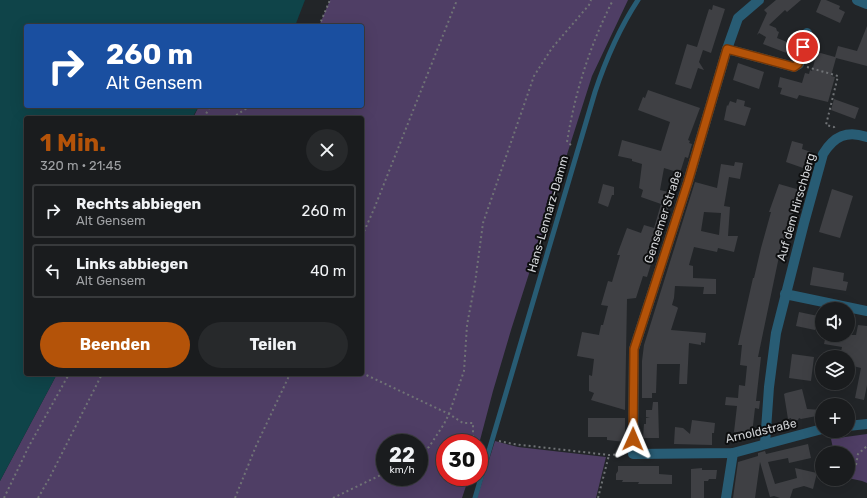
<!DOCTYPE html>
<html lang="de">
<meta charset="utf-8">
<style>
body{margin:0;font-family:Rubik,sans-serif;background:#27292b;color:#f1f3f6;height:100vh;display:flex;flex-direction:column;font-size:15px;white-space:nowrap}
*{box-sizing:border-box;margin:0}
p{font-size:13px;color:#9fa1a4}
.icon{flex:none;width:22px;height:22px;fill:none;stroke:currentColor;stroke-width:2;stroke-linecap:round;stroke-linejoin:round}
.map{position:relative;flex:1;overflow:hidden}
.panel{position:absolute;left:24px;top:116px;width:340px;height:260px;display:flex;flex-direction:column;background:#1a1c1e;border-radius:4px;box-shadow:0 4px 16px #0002,0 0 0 1px #383a3c}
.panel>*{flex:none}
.guide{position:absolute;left:24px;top:24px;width:340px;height:84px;border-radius:4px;box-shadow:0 4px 16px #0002,0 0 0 1px #383a3c;background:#1a4fa0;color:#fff;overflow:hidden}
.tools{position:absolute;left:815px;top:302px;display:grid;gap:8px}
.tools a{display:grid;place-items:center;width:40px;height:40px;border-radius:50%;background:#1a1c1e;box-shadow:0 4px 16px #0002,0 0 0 1px #383a3c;font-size:20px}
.speed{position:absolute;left:376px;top:434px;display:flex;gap:8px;font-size:20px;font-weight:700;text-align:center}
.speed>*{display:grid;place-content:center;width:52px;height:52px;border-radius:50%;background:#1a1c1e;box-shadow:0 4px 16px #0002,0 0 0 1px #383a3c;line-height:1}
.speed small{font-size:10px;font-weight:400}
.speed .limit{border:6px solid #d22;background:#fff;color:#111}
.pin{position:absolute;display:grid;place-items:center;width:34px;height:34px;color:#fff;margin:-17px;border:2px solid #fff;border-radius:50%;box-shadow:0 1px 4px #0007}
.me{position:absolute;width:44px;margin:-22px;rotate:1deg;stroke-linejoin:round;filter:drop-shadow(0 0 3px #0008)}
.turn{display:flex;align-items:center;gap:14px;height:84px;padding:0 16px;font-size:18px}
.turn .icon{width:52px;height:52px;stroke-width:2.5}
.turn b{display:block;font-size:28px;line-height:34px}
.round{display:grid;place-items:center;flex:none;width:42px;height:42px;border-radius:21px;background:#27292b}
.head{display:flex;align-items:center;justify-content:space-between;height:68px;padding:0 16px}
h1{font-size:24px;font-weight:700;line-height:30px;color:#b45309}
.button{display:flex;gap:8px;margin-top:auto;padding:8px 16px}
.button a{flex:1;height:46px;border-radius:24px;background:#b45309;color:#fff;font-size:16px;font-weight:700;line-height:46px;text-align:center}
.button a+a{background:#27292b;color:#f1f3f6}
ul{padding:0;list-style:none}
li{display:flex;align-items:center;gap:12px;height:54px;margin:0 8px 6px;padding:0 8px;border:2px solid #383a3c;border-radius:4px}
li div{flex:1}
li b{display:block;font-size:15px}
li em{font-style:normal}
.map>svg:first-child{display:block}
</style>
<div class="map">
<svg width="867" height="498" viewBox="0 0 867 498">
<rect width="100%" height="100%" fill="#222528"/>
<!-- green -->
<g fill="#4f3e65" fill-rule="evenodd">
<path d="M330,0H628L592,76L511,330L493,391L479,444V443H445V477H469L462,498H0V481L57,374H362V118H193L199,106H362V26H319ZM385,443H419V477H385Z"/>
<path d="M867,434V483L862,481L848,478V453H834L831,439Z"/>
<path d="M495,441L518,447L606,457L596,498H477Z"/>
</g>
<!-- water -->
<path fill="#0f4449" d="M0,0H305L295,26H26V106H199L192,118H26V374H57L0,481Z"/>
<!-- building -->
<g fill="#3f4044" fill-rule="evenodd">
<path d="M776,0H801L787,12L785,10L769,25L776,28L777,31L779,32L777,38L792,44L789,54L763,44L766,37L759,33L757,35L767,13L764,10Z"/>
<path d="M821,0H826L840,6L839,9L845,12L840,23L816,12Z"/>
<path d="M713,5L725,9L711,53L703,50L699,62L704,70L698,68L691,89L675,84L687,44L697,47L709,9L712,10Z"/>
<path d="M867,26V66L836,58L831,76L835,77L828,102L799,95L797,99L780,94L782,88L778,87L780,77L802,83L805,73L809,74L810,70L812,71L817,52L835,57L838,46L857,51Z"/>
<path d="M738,63L764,72L759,89L733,80Z"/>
<path d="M648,90L700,108L688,140L690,141L689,143L692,144L688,158L685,157L680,173L664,168L660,190L673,193L647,277L643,276L636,298L627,299L625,410L591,400L594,393L589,391V375L592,376L594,359L577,356L582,332L599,335L601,325H603L608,306L601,305L608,281L612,282L620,255H617L627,228L641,233L644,225L654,228L661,204L641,197L643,190L639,188L642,164L632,161V159L618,156L622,140L661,151L670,122L638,110L643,97L645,98Z"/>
<path d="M737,99L745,101L744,106L751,108L745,126L724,120L727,105L728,106L730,101L736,103Z"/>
<path d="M834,99L859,108L855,119L831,110Z"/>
<path d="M792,141L803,144L802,149L811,152L806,169L786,162Z"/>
<path d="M735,162L743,163L740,179L729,177L724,206L730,207L728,236H738L734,252L718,248L717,252L694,247L689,265L693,266V278L716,279V294H703L704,287L675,286L674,298L672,305L677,307L678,308L671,330L706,333L705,343L701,342V345L689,343L687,384H679L680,364H657L656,393H652V398H642V361L644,345L695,182L717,188L721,164L734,166ZM704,212L721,213L719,235L701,231Z"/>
<path d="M603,184L614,187V195H612L608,207L598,203Z"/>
<path d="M779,184L800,190L785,241H784L782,248L781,247L758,357H761L756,401H760L759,409L755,408L752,434L734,432L737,406L725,405L726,397L738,398L739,385L745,386L747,366L740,365L742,345H738L753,278H754L761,248L771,212H769Z"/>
<path d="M832,189L853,196L840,238L819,232Z"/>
<path d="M813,267L844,273L843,281L848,282L846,291L810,285Z"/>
<path d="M799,312L818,316L815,330L796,326Z"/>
<path d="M858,325L867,326V385L864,400L855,398L861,368L849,365L851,358L840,356L842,347L824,344L826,335H856Z"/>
<path d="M792,354L814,357L811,381L789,378Z"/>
<path d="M802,389L807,409L822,410V415L801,419L799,418L798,420L792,422L791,418L788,419L784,394L786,393Z"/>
<path d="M653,402H658L659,438H643L644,424H646V418H650L646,417V410H652Z"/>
<path d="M588,418H625V442L607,440V437H588Z"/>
<path d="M692,420L715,423L714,433H712V445L674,444L675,427L683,428L690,434Z"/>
<path d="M808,444L811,458L789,463L788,458L768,462L775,484L797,478L795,468L817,473L813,489L804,486L793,489L790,498H780L774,496L770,497L760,462L755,498H733L738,462L758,456V453L765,451L766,454Z"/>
<path d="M618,466H659V474L672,475V484H638L639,482H622L623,480H616V474L618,471Z"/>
<path d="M702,468V470H717L716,479H709L708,481H704V498H691V469Z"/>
</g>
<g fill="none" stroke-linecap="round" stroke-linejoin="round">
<!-- path -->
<g stroke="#707376" stroke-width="2" stroke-dasharray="2 3" stroke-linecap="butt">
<path d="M319,26L330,0"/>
<path d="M807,67L838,76L826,125L834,127L835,129"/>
<path d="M204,118L210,106"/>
<path d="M232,118L250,106"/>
<path d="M571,145L567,142C575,92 590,45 613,0"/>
<path d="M362,236L374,209L457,0"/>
<path d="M362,373L449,414L463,423H473V436L471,443"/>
<path d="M499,441L513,444L609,455L624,454"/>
<path d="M419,453L429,447L444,424L449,414L464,371L467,325L475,283L483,223L534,76L552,48L589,5L591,0"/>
<path d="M856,465L858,454L867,446"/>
<path d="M4,498L29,446L69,374"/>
<path d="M38,498L50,477L102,374"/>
<path d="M235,498L256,446L290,374"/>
<path d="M333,498L385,473"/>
<path d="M598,498L609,455"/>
</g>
<!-- lane -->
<path stroke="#285c74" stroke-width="5" d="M475,498L595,92C606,59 619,29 638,0"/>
<!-- street -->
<g stroke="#285c74" stroke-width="10">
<path d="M759,0L738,18L727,49L688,182L634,349L633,454L733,453L822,429"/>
<path d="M857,0L867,4"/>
<path d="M727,49L794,67L799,64L807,33"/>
<path d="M785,294L867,311"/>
<path d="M848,426L867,424"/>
<path d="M765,444L769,387L776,333L804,223L823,154C834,136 847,130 867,137"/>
<path d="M726,498L733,453"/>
</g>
</g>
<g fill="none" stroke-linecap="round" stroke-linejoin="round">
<!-- route casing -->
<g stroke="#753606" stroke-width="10">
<path id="route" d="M633,439L634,349L688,182L727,49L794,67L798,64L803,47"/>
</g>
<!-- route -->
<use href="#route" stroke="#b45309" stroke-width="7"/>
</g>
<g text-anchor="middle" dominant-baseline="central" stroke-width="4" stroke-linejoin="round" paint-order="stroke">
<!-- street labels -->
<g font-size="12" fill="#d2d4d7" stroke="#0d0e0f">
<text transform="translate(796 207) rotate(-74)">Auf dem Hirschberg</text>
<text transform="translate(548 214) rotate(-74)">Hans-Lennarz-Damm</text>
<text transform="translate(663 217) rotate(-72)">Gensemer Straße</text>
<text transform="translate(761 431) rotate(-13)">Arnoldstraße</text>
</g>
</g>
</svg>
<div class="tools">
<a><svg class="icon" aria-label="sound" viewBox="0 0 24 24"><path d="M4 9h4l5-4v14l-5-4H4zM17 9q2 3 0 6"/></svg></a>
<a><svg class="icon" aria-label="layers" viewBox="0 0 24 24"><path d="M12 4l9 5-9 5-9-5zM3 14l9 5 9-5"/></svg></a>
<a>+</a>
<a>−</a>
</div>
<div class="speed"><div>22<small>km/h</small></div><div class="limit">30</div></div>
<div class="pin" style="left:803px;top:47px;background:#d93025"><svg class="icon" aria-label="arrive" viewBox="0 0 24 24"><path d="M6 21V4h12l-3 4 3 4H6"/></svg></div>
<svg class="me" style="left:633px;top:439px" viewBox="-20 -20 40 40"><path d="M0-17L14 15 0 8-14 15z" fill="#b45309" stroke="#fff" stroke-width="4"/></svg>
<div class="guide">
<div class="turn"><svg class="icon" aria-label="right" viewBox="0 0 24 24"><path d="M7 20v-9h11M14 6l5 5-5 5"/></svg><div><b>260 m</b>Alt Gensem</div></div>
</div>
<section class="panel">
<div class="head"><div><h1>1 Min.</h1><p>320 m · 21:45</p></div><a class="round"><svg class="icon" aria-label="close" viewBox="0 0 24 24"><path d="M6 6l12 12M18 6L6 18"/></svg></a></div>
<ul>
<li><svg class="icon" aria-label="right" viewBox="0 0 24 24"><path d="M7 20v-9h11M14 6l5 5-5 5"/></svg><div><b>Rechts abbiegen</b><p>Alt Gensem</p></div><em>260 m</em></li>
<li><svg class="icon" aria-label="left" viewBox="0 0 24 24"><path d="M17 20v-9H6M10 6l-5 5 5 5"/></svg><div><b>Links abbiegen</b><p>Alt Gensem</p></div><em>40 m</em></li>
</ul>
<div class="button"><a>Beenden</a><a>Teilen</a></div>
</section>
</div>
